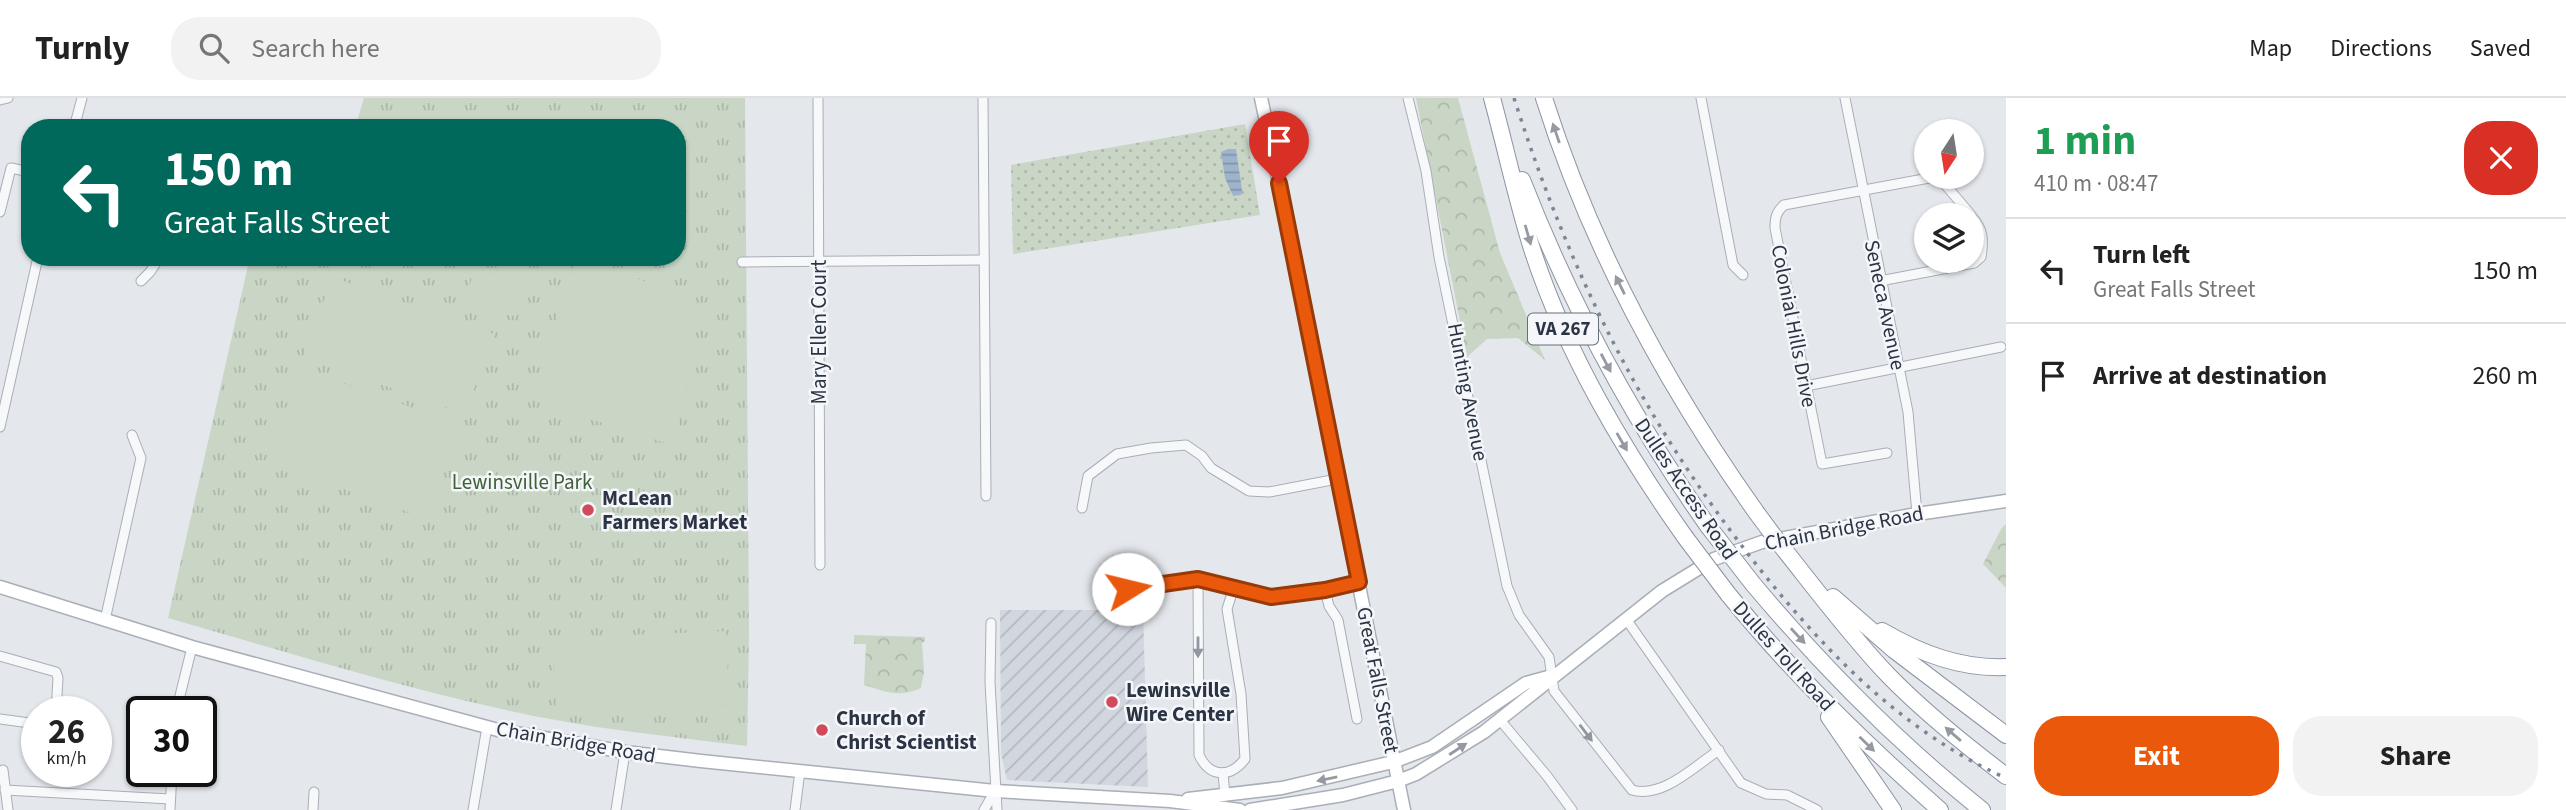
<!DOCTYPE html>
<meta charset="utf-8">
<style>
body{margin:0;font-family:"Source Sans 3",sans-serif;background:#f2f2f2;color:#222;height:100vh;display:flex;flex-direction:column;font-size:26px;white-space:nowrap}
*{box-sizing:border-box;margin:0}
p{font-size:23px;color:#767676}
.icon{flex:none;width:38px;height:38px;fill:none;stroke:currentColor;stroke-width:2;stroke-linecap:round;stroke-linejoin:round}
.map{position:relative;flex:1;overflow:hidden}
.sheet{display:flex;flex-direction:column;background:#fff;width:560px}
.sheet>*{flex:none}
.banner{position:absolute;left:21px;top:21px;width:665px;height:147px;border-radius:28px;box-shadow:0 2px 5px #0004;background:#00695c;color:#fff;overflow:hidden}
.needle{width:46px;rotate:192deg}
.controls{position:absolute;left:1914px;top:21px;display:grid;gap:14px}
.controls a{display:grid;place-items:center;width:70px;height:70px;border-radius:50%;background:#fff;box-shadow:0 2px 5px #0004;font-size:35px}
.speed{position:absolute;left:21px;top:598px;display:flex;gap:14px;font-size:35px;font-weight:700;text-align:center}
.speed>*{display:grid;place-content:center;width:91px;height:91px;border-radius:50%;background:#fff;box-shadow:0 2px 5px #0004;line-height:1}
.speed small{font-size:18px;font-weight:400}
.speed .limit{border:4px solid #111;border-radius:10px;background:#fff;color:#111}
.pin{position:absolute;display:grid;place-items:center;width:60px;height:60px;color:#fff;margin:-72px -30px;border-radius:50% 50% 50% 0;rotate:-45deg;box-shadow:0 0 7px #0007}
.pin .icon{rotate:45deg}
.me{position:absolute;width:77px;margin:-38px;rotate:81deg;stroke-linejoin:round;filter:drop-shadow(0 0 5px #0008)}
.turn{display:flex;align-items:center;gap:24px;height:147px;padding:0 28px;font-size:32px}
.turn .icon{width:91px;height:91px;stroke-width:2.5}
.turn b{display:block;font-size:49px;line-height:60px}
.round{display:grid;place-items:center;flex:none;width:74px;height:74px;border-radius:28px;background:#f2f2f2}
.summary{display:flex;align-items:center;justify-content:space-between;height:119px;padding:0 28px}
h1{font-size:42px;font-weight:700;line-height:52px;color:#1e9e55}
.cta{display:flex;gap:14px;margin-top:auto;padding:14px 28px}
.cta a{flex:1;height:80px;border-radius:28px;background:#ea580c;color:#fff;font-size:28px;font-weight:700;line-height:80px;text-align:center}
.cta a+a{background:#f2f2f2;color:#222}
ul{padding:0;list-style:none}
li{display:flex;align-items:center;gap:21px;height:105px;padding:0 28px;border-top:2px solid #e0e0e0}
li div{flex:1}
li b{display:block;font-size:26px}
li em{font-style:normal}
header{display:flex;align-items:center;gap:42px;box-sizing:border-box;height:98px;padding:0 35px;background:#fff;border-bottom:2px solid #e0e0e0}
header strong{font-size:33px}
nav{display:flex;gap:38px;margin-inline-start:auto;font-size:24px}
.search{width:490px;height:63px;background:#f2f2f2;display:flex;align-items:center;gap:18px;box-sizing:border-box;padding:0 24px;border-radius:28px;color:#767676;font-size:26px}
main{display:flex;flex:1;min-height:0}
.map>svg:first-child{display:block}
</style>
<header>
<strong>Turnly</strong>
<div class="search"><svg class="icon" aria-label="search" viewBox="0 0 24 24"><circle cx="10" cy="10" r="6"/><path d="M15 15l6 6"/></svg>Search here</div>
<nav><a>Map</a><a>Directions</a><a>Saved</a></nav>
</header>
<main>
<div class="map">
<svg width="2006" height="712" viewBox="0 0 2006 712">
<defs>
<pattern id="industrial-furrows" width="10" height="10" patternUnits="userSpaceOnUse" patternTransform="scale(1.75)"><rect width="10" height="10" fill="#d2d6de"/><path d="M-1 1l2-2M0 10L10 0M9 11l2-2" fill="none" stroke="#b4b8c0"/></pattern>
<pattern id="grass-dots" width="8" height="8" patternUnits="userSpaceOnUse" patternTransform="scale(1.75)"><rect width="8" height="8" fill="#c9d6c5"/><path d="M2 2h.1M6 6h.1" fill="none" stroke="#adb8ab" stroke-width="1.8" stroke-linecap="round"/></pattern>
<pattern id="forest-crowns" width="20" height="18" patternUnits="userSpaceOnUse" patternTransform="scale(1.75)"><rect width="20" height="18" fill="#c9d6c5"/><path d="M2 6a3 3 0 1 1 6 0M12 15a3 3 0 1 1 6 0" fill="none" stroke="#adb8ab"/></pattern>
<pattern id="park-tufts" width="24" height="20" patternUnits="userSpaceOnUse" patternTransform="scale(1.75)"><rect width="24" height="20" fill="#c9d6c5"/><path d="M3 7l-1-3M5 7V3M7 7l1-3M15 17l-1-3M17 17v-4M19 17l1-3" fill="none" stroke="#adb8ab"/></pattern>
<pattern id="water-rules" width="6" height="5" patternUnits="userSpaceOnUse" patternTransform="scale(1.75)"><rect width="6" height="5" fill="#9fb4cc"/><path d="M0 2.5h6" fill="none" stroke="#8293a7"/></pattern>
</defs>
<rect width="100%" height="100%" fill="#e4e7ec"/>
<!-- industrial -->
<path fill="url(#industrial-furrows)" d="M1000,512H1143L1148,689L1007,682L1001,655Z"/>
<!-- grass -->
<path fill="url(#grass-dots)" d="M1245,26L1260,117L1013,156L1011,67Z"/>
<!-- forest -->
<g fill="url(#forest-crowns)">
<path d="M1416,0H1458L1500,155L1545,262L1518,240L1487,241L1467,259Z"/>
<path d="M2006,426V490L1983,466L2001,431Z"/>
<path d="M854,537L925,539V543L922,545L924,573L921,590C899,600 886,594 864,587L866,546H854Z"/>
</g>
<!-- park -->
<path fill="url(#park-tufts)" d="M364,0H745L749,538L747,648C667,638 585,630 506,612C392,587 280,552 168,520L250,159H677V30H355Z"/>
<!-- pitch -->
<g fill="#c9d6c5">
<path d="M576,163C613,171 675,185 691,224C692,266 685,307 672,347L537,304L534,294Z"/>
<path d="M474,170L522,181L514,218L465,207Z"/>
<path d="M332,179L494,236L465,316L304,259Z"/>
<path d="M300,270L461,327L428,421L267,364Z"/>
<path d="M726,533L729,607L556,614L553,540Z"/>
</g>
<!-- water -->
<path fill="url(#water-rules)" d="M1228,51H1236L1242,92L1241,97L1233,98L1225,80L1221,54Z"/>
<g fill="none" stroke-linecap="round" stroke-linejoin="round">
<!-- street casing -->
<g stroke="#a9aeb7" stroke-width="11">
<g id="street">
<path d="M818,0L820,467"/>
<path d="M983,0L986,398"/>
<path d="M1408,0L1426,73L1439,159L1507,488L1519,517L1549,559L1554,593L1632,692C1662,701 1695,668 1719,652"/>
<path d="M1701,0L1733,167L1743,177"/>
<path d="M1845,0L1908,314L1917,416"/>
<path d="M0,2L8,0"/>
<path d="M74,30L82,0"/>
<path d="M0,114L11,70L30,74"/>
<path d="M742,164L984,162"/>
<path d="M141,183L150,174L160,159"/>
<path d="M1880,183L1974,165L1981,159C1984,142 1983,131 1972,119"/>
<path d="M1806,288L2001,249"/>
<path d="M0,329L38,159"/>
<path d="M1887,355L1822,366L1775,130C1775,120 1776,114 1784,107L1929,80H1937L1943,84L1971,117"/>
<path d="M1082,410L1088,378L1117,356L1151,350L1186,347L1202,358L1211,370L1249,393L1269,394L1337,381"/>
<path d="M1198,481L1199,657C1210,680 1230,680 1245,661L1241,596L1227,511L1234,489"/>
<path d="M1128,491L1198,481L1271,499L1325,492L1359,484"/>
<path d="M1325,492L1329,508L1338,522L1357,621"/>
<path d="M1626,521L1741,685L1766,696L1787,697L1817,712"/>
<path d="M105,522L141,360L132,337"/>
<path d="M991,525L990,584L997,712"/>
<path d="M0,558L56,574L58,580L56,614"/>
<path d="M176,614L192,549"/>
<path d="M0,621L37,626"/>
<path d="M1500,622L1547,678L1572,712"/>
<path d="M3,672L8,712"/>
<path d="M1223,675L1225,698"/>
<path d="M5,692L170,701"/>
<path d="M170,712L172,674"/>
<path d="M313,712L314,694"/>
<path d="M473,712L487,629"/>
<path d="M616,712L625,654"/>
<path d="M795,712L800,673"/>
<path d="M984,712L995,693"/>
</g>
</g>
<!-- secondary casing -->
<g stroke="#a9aeb7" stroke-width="15">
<g id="secondary">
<path d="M1261,0L1300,183L1311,248L1404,712"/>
<path d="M0,489L192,549L498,632L625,654L701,663L995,693L1170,703L1240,712"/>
<path d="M1188,701L1282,690L1393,664L1432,649L1526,585L1548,579"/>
<path d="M1250,712L1343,697L1398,683L1416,676L1484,634L1662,493L1714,461L1762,444L1917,416L2006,403"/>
</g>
</g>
<!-- highway casing -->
<g stroke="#8b94a3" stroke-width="18">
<g id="highway">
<path d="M1492,0C1506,51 1517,104 1533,154C1567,257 1623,351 1685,439"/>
<path d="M1544,0C1591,149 1666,287 1756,414"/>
<path d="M1522,82C1570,205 1632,320 1708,428"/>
<path d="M1779,445C1815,490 1849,536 1888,577C1924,614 1965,647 2006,678"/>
<path d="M1753,486C1822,568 1898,645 1982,712"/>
<path d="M1728,496C1792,575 1864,645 1940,712"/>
<path d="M1833,499L1894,552L2006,637"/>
<path d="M1882,533C1920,555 1960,571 2006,569"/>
<path d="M1829,619L1893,712"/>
</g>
</g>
<!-- street -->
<use href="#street" stroke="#f7f8fa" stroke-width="9"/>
<!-- secondary -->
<use href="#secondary" stroke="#fff" stroke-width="12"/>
<!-- highway -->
<use href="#highway" stroke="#fff" stroke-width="16"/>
<!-- rail -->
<path stroke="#7d8696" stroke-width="3.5" stroke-dasharray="3.5 7" stroke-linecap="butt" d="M1514,0C1571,178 1643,323 1759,470C1827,556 1905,635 2006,680"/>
<!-- highway-bridge casing -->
<g stroke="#8b94a3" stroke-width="18" stroke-linecap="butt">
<g id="highway-bridge">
<path d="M1756,414L1779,445"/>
<path d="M1708,428L1753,486"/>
<path d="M1685,439L1728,496"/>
</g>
</g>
<!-- highway-bridge -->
<use href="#highway-bridge" stroke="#fff" stroke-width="16"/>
</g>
<!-- one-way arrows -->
<defs><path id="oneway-solid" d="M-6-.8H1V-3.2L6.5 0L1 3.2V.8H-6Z" transform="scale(1.75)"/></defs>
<g fill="#959aa2">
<use href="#oneway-solid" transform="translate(1556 35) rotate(-109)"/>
<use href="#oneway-solid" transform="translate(1528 137) rotate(74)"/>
<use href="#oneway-solid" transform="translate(1620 187) rotate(-116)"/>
<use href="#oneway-solid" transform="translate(1606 265) rotate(62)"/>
<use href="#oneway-solid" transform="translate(1622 344) rotate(60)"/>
<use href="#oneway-solid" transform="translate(1798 538) rotate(47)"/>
<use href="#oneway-solid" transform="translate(1953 636) rotate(-139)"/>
<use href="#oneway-solid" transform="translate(1867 646) rotate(44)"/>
<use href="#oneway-solid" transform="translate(1458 651) rotate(-33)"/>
<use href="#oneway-solid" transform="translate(1327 681) rotate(168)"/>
</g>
<g fill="#9196a0">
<use href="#oneway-solid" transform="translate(1198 549) rotate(90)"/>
<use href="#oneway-solid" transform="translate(1586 635) rotate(53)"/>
</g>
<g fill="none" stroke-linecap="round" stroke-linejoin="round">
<!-- route casing -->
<g stroke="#983908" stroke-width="18">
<path id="route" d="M1128,491L1198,481L1271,499L1325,492L1359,484L1279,85"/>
</g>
<!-- route -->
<use href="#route" stroke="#ea580c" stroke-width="12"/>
</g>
<!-- markers -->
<g fill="#d1495b" stroke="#f4f6f9" stroke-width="2.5">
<circle cx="588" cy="412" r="7"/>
<circle cx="1112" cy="604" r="7"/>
<circle cx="822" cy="632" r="7"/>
</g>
<g text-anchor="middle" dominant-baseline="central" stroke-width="5" stroke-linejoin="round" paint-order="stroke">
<!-- shield labels -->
<rect fill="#f4f6f9" stroke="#676e7b" stroke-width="2" x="1528" y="215.5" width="70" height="31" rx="5"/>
<g font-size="19" font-weight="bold" fill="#2b3445">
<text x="1563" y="231">VA 267</text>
</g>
<!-- street labels -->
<g font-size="21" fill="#2b3445" stroke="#f4f6f9">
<text transform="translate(1885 207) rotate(78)">Seneca Avenue</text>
<text transform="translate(1794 228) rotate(79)">Colonial Hills Drive</text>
<text transform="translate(819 234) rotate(-90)">Mary Ellen Court</text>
<text transform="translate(1468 294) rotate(79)">Hunting Avenue</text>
<text transform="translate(1686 391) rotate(56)">Dulles Access Road</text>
<text transform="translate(1844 430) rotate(-11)">Chain Bridge Road</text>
<text transform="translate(1784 558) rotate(48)">Dulles Toll Road</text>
<text transform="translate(1378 582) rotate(79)">Great Falls Street</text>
<text transform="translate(576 644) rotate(10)">Chain Bridge Road</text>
</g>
<!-- park labels -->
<g font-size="21" fill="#3f6138" stroke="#f4f6f9">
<text x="522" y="384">Lewinsville Park</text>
</g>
<!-- poi labels -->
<g font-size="21" font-weight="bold" fill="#2b3445" stroke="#f4f6f9" text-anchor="start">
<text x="602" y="400">McLean<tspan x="602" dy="24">Farmers Market</tspan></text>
<text x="1126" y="592">Lewinsville<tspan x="1126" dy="24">Wire Center</tspan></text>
<text x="836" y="620">Church of<tspan x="836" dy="24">Christ Scientist</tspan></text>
</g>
</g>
</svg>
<div class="controls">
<a><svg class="needle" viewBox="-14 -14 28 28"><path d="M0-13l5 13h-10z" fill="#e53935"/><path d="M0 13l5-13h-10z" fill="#767676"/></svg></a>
<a><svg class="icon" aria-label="layers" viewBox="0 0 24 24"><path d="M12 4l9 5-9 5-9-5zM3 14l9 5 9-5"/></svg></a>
</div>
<div class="speed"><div>26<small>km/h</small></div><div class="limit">30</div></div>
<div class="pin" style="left:1279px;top:85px;background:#d93025"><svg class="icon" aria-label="arrive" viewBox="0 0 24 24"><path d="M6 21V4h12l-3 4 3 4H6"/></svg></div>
<svg class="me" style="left:1128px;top:491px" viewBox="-20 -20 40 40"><circle r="19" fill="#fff"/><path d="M0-13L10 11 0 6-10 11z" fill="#ea580c"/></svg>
<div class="banner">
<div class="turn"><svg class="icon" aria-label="left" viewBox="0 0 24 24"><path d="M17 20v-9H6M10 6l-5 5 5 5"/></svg><div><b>150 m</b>Great Falls Street</div></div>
</div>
</div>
<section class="sheet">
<div class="summary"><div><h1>1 min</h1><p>410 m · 08:47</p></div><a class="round" style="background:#d93025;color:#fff"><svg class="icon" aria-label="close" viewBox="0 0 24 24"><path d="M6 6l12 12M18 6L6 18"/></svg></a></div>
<ul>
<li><svg class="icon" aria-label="left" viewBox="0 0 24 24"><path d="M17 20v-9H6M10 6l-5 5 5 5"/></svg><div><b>Turn left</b><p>Great Falls Street</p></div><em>150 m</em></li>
<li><svg class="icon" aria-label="arrive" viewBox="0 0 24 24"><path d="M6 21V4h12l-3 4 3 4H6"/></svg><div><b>Arrive at destination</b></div><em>260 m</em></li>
</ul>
<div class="cta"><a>Exit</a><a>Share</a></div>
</section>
</main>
